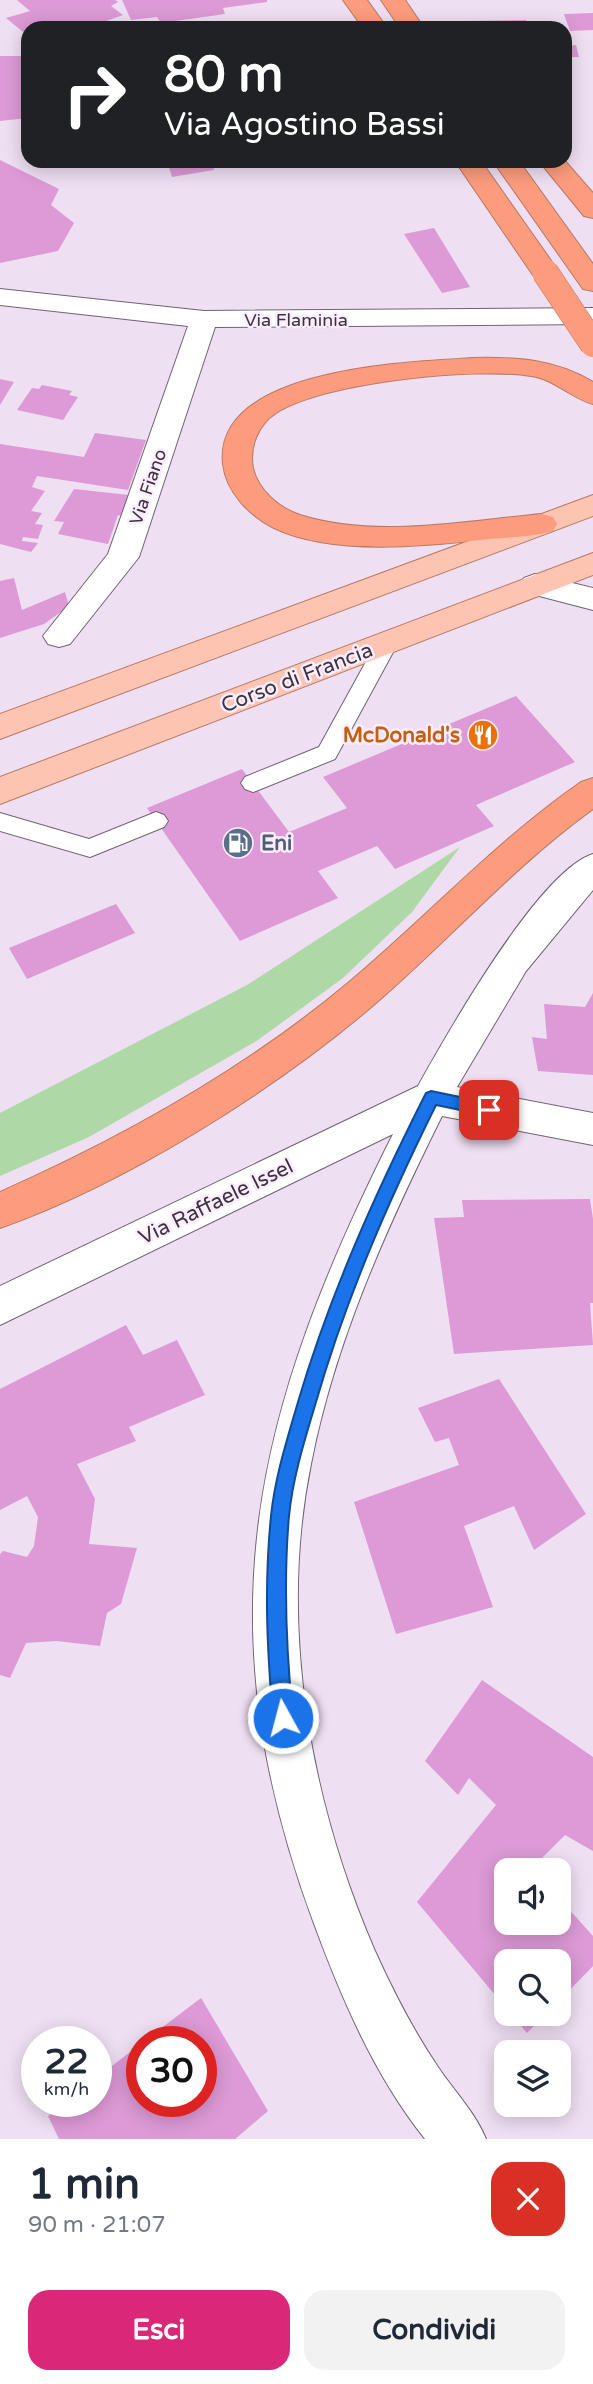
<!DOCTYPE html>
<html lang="it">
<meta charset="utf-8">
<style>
body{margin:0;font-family:"Varela Round",sans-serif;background:#f2f2f3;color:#1f2937;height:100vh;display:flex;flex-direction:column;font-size:26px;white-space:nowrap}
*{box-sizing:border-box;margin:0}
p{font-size:23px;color:#747a83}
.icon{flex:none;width:38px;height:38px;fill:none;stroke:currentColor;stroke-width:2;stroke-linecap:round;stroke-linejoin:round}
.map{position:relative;height:2139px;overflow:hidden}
.sheet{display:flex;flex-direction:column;background:#fff;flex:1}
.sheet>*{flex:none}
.banner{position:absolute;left:21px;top:21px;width:551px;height:147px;border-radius:21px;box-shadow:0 4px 18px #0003;background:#202124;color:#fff;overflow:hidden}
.fabs{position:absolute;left:494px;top:1858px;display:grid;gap:14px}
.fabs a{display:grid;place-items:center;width:77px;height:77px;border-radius:14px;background:#fff;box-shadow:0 4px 18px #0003;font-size:35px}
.speed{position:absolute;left:21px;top:2026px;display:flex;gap:14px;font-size:35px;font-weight:700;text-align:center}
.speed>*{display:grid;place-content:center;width:91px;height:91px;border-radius:50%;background:#fff;box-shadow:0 4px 18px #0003;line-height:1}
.speed small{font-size:18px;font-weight:400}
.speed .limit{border:10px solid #d22;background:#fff;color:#111}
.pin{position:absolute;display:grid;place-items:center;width:60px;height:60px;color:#fff;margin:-30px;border-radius:14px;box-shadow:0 4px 10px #0006}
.me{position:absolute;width:77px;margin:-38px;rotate:353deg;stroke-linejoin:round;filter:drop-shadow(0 0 5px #0008)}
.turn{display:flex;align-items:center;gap:24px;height:147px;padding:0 28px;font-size:32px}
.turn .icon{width:91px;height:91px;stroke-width:2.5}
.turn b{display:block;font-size:49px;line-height:60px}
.round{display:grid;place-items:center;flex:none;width:74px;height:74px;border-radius:21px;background:#f2f2f3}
.head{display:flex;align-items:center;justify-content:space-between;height:119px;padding:0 28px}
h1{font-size:42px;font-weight:800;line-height:52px}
.action{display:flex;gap:14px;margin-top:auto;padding:14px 28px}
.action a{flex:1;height:80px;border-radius:21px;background:#db2777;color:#fff;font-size:28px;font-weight:800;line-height:80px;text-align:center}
.action a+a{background:#f2f2f3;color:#1f2937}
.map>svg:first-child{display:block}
</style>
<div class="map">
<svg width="593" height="2139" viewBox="0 0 593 2139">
<rect width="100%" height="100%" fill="#eedff2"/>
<!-- green -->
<path fill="#aed9a7" d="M460,847L412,912L343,978L258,1040L89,1137L0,1176V1113L247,985Z"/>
<!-- building -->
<g fill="#dd9ad6">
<path d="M17,0H115L118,2L111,6L123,15L87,28H28V36L6,18L30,11Z"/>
<path d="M122,0H267V2L223,8L225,14L161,23L157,17L131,20Z"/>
<path d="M593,13V30L570,31L564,14Z"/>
<path d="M526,20L527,28H464L463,21Z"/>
<path d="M576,45L579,57H565V46Z"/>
<path d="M0,56H28V118L0,121Z"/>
<path d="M0,160L59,189L51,205L74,223L58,251L0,263Z"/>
<path d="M167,161H213L214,170L172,177Z"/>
<path d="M434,228L470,287L442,293L404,234Z"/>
<path d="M0,379L14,382L0,405Z"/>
<path d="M42,385L72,391L69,395L78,397L63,420L17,410L32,388L39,389Z"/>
<path d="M95,433L146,440L128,490L37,476L32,487L45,491L31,511L42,513L35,524L43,525L38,539L23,537L22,541L38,543L31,552L0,544V444L84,457Z"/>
<path d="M74,489L138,496L131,519L118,515L108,544L58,534L64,522L54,521Z"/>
<path d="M14,578L22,610L65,592L69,606L44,624L0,638V581Z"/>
<path d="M516,696L575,762L476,805L494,826L395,869L377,846L318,871L338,898L240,941L147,808L242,769L289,832L347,808L323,777Z"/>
<path d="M116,904L135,933L27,979L9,948Z"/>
<path d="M593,993V1075L538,1071L532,1037L547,1039L544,1004L585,1007Z"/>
<path d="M590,1199L593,1219V1303H590L593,1345L454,1354L434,1218L464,1217L462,1200Z"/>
<path d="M126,1325L143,1355L177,1340L205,1395L129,1427L136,1441L77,1464L95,1499L89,1544L137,1548L121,1604L107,1613L100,1646L57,1641L26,1643L10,1678L0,1675V1554L3,1551L27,1557L34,1546L38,1517L27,1496L0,1510V1389Z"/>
<path d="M499,1379L586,1514L534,1550L514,1506L464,1526L493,1607L396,1634L354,1502L459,1465L449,1438L435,1442L418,1408Z"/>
<path d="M482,1680L593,1757V1851L565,1835L533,1867L536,1871H506V1923H558V1897L593,1936V1966L558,2002V1962H506V2008L417,1902L496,1805L469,1778L458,1795L425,1761Z"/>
<path d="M201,1998L268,2111L235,2139H59L48,2116L66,2102H96V2078L142,2043V2102H201V2042H143Z"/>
<path d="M511,2014H546L527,2033Z"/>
</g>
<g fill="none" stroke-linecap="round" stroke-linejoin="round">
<!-- lane casing -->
<g stroke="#716374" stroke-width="2">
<g id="lane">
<path d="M387,635L395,638L398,643L335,759L261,789L253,792L245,789L241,783L245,777L319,747L379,638Z"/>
<path d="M156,812L164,815L168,821L164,827L90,857L0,831V813L89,839Z"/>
</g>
</g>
<!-- street casing -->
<g stroke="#716374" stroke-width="2">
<g id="street">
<path d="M0,289L204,311L593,308V324L215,327L139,557L70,644L59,647L48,644L43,636L108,554L188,326L0,305Z"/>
<path d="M535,574L593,588V610L524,592L519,585L524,578Z"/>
<path d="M593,854V890L526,971L457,1087L593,1113V1145L442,1116C387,1227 335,1341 311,1464C278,1626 310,1801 375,1951C393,1991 413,2030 438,2067C454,2091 475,2112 486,2139H425C374,2075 341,1997 313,1921C202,1620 254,1411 393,1134L0,1325V1286L418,1086C447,1034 539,871 593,854Z"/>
</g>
</g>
<!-- primary casing -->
<g stroke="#b87866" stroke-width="2">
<g id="primary">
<path d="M593,495V516L0,739V714Z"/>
<path d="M593,553V575L0,804V777Z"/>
</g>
</g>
<!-- highway casing -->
<g stroke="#b87866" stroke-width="2">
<g id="highway">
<path d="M343,0H367L387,28H363Z"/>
<path d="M381,0H405L424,28H400Z"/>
<path d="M455,161H481L559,272L555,278H535Z"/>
<path d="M493,161H519L593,264V291L583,289Z"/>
<path d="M539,161H565L593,193V218L584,216Z"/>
<path d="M473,358C516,357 555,359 593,382V404C571,398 554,379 531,376C474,367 324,382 276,413C258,425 249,447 253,468C258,490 279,508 300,515C376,539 464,521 542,514L553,517L557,524L553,531C532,537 511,537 490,539C427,546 332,556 274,528C250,516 226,492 223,464C213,368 409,362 473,358Z"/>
<path d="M593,778V809C514,866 450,939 376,1003C275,1090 125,1184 0,1228V1192C124,1137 244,1070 348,983C427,917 496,841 581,782Z"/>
</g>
</g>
<!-- lane -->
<use href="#lane" fill="#fff" fill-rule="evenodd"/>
<!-- street -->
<use href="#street" fill="#fff" fill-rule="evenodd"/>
<!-- primary -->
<use href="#primary" fill="#fdc4b1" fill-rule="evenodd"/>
<!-- highway -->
<use href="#highway" fill="#fc9c7d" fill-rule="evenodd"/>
<!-- highway-bridge casing -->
<g stroke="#b87866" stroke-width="27" stroke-linecap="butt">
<path id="highway-bridge" d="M545,272L593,344"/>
</g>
<!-- highway-bridge -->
<use href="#highway-bridge" stroke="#fc9c7d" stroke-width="26"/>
</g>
<!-- route -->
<path fill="#1a73e8" stroke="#114b97" stroke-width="2" d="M431,1091L489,1103L497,1110L489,1116L436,1105C388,1202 346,1298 316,1402C305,1439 293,1476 289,1516C283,1585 286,1649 293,1718L290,1725L283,1728L276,1725L273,1718C267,1648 264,1586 271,1516C275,1477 287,1440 298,1402C330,1294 375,1194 426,1093Z"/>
<!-- icons -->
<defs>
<g id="restaurant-disc" transform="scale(1.575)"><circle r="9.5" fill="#e8710a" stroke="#fbecff"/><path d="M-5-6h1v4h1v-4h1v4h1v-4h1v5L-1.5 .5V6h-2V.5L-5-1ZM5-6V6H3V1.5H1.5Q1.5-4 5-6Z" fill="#fff"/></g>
<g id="fuel-disc" transform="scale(1.575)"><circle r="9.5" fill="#5c6f8a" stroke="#fbecff"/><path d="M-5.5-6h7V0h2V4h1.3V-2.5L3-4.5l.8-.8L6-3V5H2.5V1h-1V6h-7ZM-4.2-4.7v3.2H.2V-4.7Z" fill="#fff"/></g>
</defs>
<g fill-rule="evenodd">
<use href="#restaurant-disc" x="483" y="735"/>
<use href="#fuel-disc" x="238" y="843"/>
</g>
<g text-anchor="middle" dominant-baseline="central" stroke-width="5" stroke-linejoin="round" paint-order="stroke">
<!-- far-street labels -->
<g font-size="18" fill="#3a343b" stroke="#fbecff">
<text x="296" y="320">Via Flaminia</text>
<text transform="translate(148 487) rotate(-71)">Via Fiano</text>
</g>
<!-- street labels -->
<g font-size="21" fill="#3a343b" stroke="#fbecff">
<text transform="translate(297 678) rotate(-21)">Corso di Francia</text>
<text transform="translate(216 1202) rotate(-26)">Via Raffaele Issel</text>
</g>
<!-- food labels -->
<g font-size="21" font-weight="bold" fill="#c56008" stroke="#fbecff" text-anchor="end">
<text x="460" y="735">McDonald's</text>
</g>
<!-- service labels -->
<g font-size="21" font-weight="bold" fill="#4e5e75" stroke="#fbecff" text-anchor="start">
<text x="261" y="843">Eni</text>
</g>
</g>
</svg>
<div class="fabs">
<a><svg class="icon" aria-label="sound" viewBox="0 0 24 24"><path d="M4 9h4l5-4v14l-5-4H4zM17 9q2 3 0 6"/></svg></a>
<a><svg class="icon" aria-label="search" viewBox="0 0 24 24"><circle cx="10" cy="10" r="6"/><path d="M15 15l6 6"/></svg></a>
<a><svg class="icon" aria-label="layers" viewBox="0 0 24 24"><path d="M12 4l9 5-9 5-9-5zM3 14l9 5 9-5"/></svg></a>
</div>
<div class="speed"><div>22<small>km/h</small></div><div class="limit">30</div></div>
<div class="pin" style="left:489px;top:1110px;background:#d93025"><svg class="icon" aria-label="arrive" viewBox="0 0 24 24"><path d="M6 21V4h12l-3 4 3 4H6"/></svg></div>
<svg class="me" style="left:283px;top:1718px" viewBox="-20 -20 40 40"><circle r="17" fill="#1a73e8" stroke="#fff" stroke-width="3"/><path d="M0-11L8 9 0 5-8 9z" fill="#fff"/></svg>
<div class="banner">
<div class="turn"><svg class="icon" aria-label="right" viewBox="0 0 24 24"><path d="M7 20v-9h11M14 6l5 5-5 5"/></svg><div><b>80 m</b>Via Agostino Bassi</div></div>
</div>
</div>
<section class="sheet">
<div class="head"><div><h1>1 min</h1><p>90 m · 21:07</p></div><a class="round" style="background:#d93025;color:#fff"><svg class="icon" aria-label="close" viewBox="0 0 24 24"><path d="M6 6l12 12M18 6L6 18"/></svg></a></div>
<div class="action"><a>Esci</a><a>Condividi</a></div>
</section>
